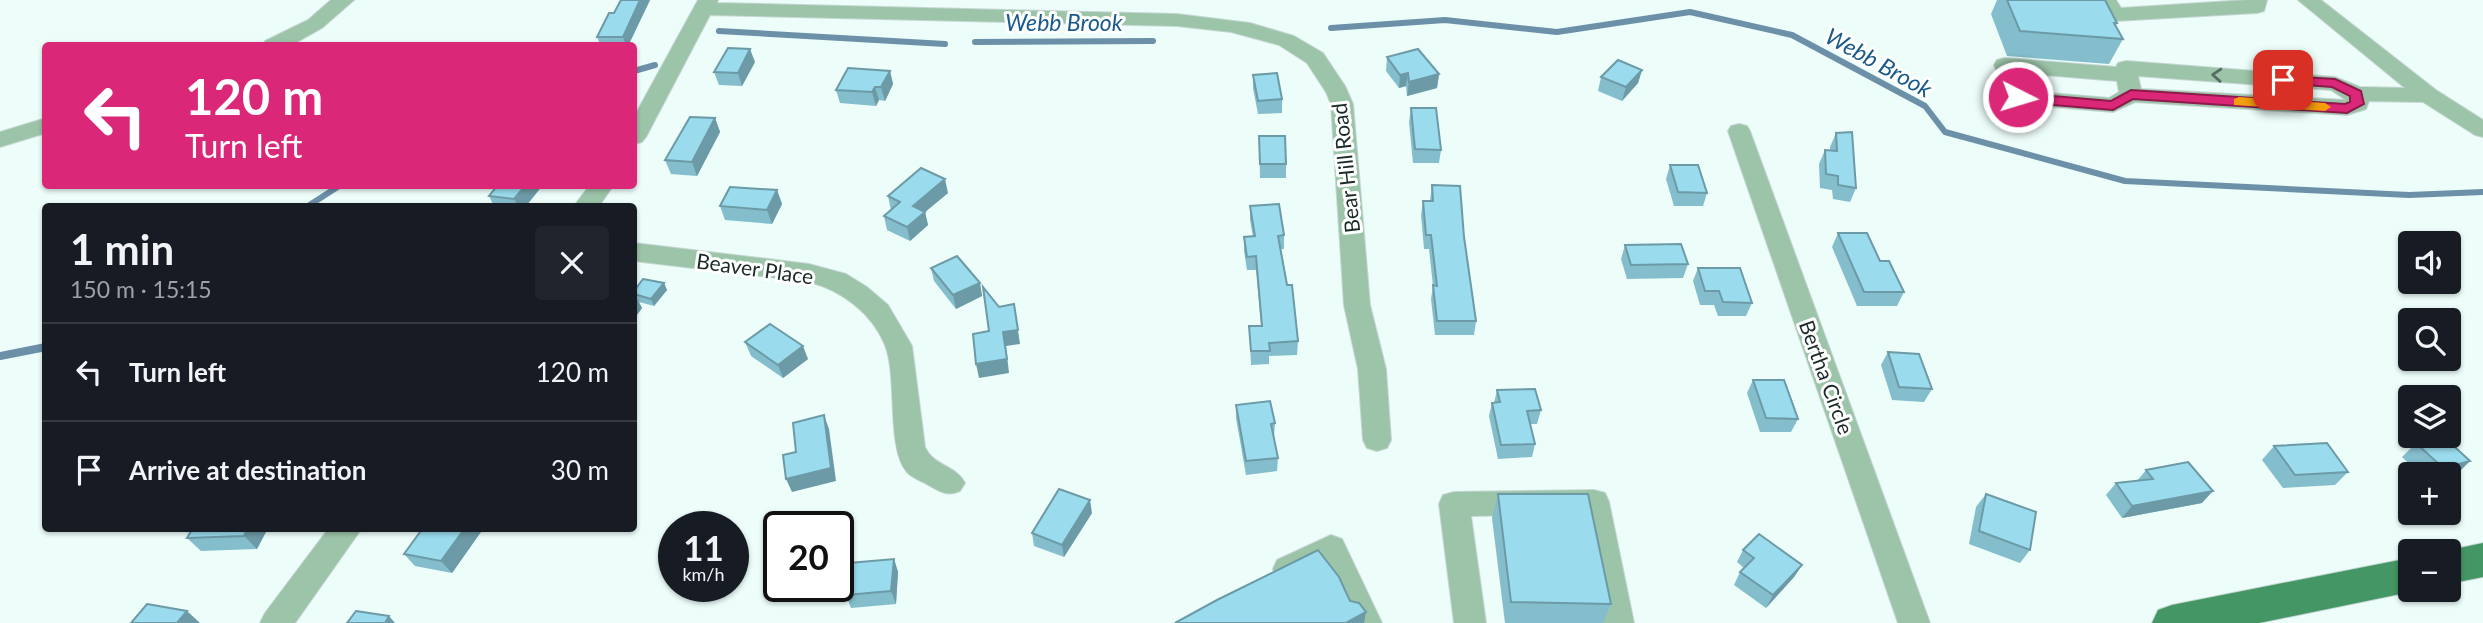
<!DOCTYPE html>
<meta charset="utf-8">
<style>
body{margin:0;font-family:Lato,sans-serif;background:#20242c;color:#f1f3f6;height:100vh;display:flex;flex-direction:column;font-size:26px;white-space:nowrap}
*{box-sizing:border-box;margin:0}
p{font-size:23px;color:#9ea1a6}
.icon{flex:none;width:38px;height:38px;fill:none;stroke:currentColor;stroke-width:2;stroke-linecap:round;stroke-linejoin:round}
.map{position:relative;flex:1;overflow:hidden}
.side{position:absolute;left:42px;top:203px;width:595px;height:329px;display:flex;flex-direction:column;background:#171b24;border-radius:7px;box-shadow:0 2px 5px #0004}
.side>*{flex:none}
.guide{position:absolute;left:42px;top:42px;width:595px;height:147px;border-radius:7px;box-shadow:0 2px 5px #0004;background:#db2777;color:#fff;overflow:hidden}
.fabs{position:absolute;left:2398px;top:231px;display:grid;gap:14px}
.fabs a{display:grid;place-items:center;width:63px;height:63px;border-radius:7px;background:#171b24;box-shadow:0 2px 5px #0004;font-size:35px}
.speed{position:absolute;left:658px;top:511px;display:flex;gap:14px;font-size:35px;font-weight:700;text-align:center}
.speed>*{display:grid;place-content:center;width:91px;height:91px;border-radius:50%;background:#171b24;box-shadow:0 2px 5px #0004;line-height:1}
.speed small{font-size:18px;font-weight:400}
.speed .limit{border:4px solid #111;border-radius:10px;background:#fff;color:#111}
.pin{position:absolute;display:grid;place-items:center;width:60px;height:60px;color:#fff;margin:-30px;border-radius:14px;box-shadow:0 4px 10px #0006}
.me{position:absolute;width:77px;margin:-38px;rotate:95deg;stroke-linejoin:round;filter:drop-shadow(0 0 5px #0008)}
.turn{display:flex;align-items:center;gap:24px;height:147px;padding:0 28px;font-size:32px}
.turn .icon{width:91px;height:91px;stroke-width:2.5}
.turn b{display:block;font-size:49px;line-height:60px}
.round{display:grid;place-items:center;flex:none;width:74px;height:74px;border-radius:7px;background:#20242c}
.overview{display:flex;align-items:center;justify-content:space-between;height:119px;padding:0 28px}
h1{font-size:42px;font-weight:700;line-height:52px}
ul{padding:0;list-style:none}
li{display:flex;align-items:center;gap:21px;height:98px;padding:0 28px;border-top:2px solid #363941}
li div{flex:1}
li b{display:block;font-size:26px}
li em{font-style:normal}
.map>svg:first-child{display:block}
</style>
<div class="map">
<svg width="2483" height="623" viewBox="0 0 2483 623">
<rect width="100%" height="100%" fill="#ecfdfa"/>
<g fill="none" stroke-linecap="round" stroke-linejoin="round">
<!-- stream-far1 -->
<g stroke="#6c90a8" stroke-width="6">
<path d="M1331,28L1445,20L1557,32L1690,12L1792,35L1925,106L1945,132L2125,181L2409,195L2483,192"/>
<path d="M719,31L945,44"/>
<path d="M975,42L1153,41"/>
<path d="M634,71L655,65"/>
<path d="M308,206L339,186"/>
</g>
<!-- stream -->
<path stroke="#6c90a8" stroke-width="8" d="M0,356L46,347"/>
<!-- minor casing -->
<g stroke="#c6d7d4" stroke-width="2">
<g id="minor">
<path d="M331,0H354L322,28L290,46H263L265,41L308,20Z"/>
<path d="M698,0H718L717,3L1177,14L1250,23L1294,36L1323,53L1345,86L1353,104L1370,305L1386,369L1391,440L1387,448L1377,451L1367,448L1363,440L1358,369L1344,305L1331,104L1326,92L1307,63L1279,45L1231,32L1177,26L710,15L646,137L642,142L634,144V117Z"/>
<path d="M2096,0H2116L2121,8L2247,0H2267L2264,11L2257,13L2115,21L2108,19Z"/>
<path d="M2298,0H2321L2436,90L2483,120V137L2475,135L2423,102L2369,101L2366,109L2347,115L2135,102L2113,112L2018,104L2010,102L1994,65L1997,60L2005,58L2116,67L2118,63L2126,61L2335,77L2360,87L2405,88ZM2019,73L2117,81L2119,92L2109,98L2027,91ZM2138,76L2331,90L2346,100L2141,89Z"/>
<path d="M46,118V133L0,147V132Z"/>
<path d="M1739,124L1747,126L1750,131L1930,623H1898L1728,131L1731,126Z"/>
<path d="M589,186H613L599,206H574Z"/>
<path d="M634,243L809,264L846,274L867,287L888,305L912,346L925,447C933,466 956,465 965,483L960,491C948,496 942,493 930,486C924,482 912,478 907,472C886,448 898,378 885,345C872,313 841,290 809,282L634,261Z"/>
<path d="M1594,490L1605,493L1609,502L1634,623H1602L1582,514L1471,516L1486,623H1454L1439,504L1443,495L1454,492Z"/>
<path d="M329,528H362L295,623H260L265,613Z"/>
<path d="M1331,535L1342,539L1382,623H1350L1324,566L1288,582L1277,578L1273,569L1277,560Z"/>
</g>
</g>
<!-- major casing -->
<g stroke="#c6d7d4" stroke-width="2">
<g id="major">
<path d="M2483,543V577L2448,584V551H2445Z"/>
<path d="M2410,558V590H2416L2410,592L2259,623H2152L2158,610L2172,605Z"/>
</g>
</g>
<!-- minor -->
<use href="#minor" fill="#9cc4a8" fill-rule="evenodd"/>
<!-- major -->
<use href="#major" fill="#449665" fill-rule="evenodd"/>
</g>
<!-- wall -->
<g fill="#84bdcc">
<path d="M621,0H650L628,46H601L597,37L614,13Z"/>
<path d="M1997,0H2105L2117,23L2116,26L2123,39L2109,64L2007,56L1991,14Z"/>
<path d="M1387,57L1439,74L1437,88L1407,96L1406,86L1399,88L1386,71Z"/>
<path d="M755,62L742,86L719,85L714,72Z"/>
<path d="M1642,70L1638,83L1622,101L1598,91L1601,77Z"/>
<path d="M890,71L893,84L885,101L879,100L876,106L840,103L836,90Z"/>
<path d="M1253,75L1282,99V113L1258,114L1253,88Z"/>
<path d="M1411,108L1441,150L1439,163H1413L1409,122Z"/>
<path d="M715,118L720,132L697,176L671,174L665,160Z"/>
<path d="M1836,133L1856,188L1850,202L1833,199L1832,190L1820,188L1819,164L1825,150L1830,151V147Z"/>
<path d="M1259,136L1286,164V178H1260Z"/>
<path d="M1670,165L1707,193L1703,206H1674L1666,179Z"/>
<path d="M1432,185L1464,237L1476,321L1474,335H1435L1431,299L1433,286L1429,249H1424L1421,215L1423,201H1430Z"/>
<path d="M497,186H542L526,206H494L489,196Z"/>
<path d="M777,190L782,204L772,224L725,220L720,206Z"/>
<path d="M948,193L925,212L928,225L910,241L887,230L884,216L891,210L888,196Z"/>
<path d="M1250,206L1284,235V249H1281L1298,341L1297,355L1269,356V364L1251,365L1249,326H1261L1256,270H1247L1244,251V237H1253L1250,220Z"/>
<path d="M1838,233L1880,261L1904,292L1897,306H1857L1832,247Z"/>
<path d="M1625,245L1688,264L1683,278L1627,279L1621,259Z"/>
<path d="M931,268L980,283L982,296L956,309L934,281Z"/>
<path d="M1698,268L1752,303L1746,316H1718L1714,305H1700L1693,281Z"/>
<path d="M664,283L667,290L654,306L639,302L642,308L634,319V291Z"/>
<path d="M745,342L808,359L783,378L751,356Z"/>
<path d="M1888,352L1932,389L1924,402L1892,400L1881,365Z"/>
<path d="M1753,380L1798,419L1791,432H1760L1747,393Z"/>
<path d="M1497,390L1541,410L1537,424H1530L1535,444L1532,457L1498,459L1489,416L1492,403H1494Z"/>
<path d="M1236,405L1275,423L1274,437L1278,458L1277,471L1246,475L1236,418Z"/>
<path d="M2416,443L2456,475L2448,477V474H2420L2402,457Z"/>
<path d="M2274,446L2348,472L2335,485L2283,488L2262,460Z"/>
<path d="M2146,470L2202,503L2122,518L2106,495L2116,483L2137,481Z"/>
<path d="M1498,494L1611,604L1603,623H1505L1492,518Z"/>
<path d="M1986,494L2030,550L2020,563L1969,544L1976,507Z"/>
<path d="M1092,513L1064,557L1034,546L1032,533Z"/>
<path d="M268,528L257,549L201,551L187,538Z"/>
<path d="M483,529L452,573L415,566L404,554Z"/>
<path d="M1743,550L1802,565L1794,577L1766,608L1734,585L1740,572L1744,568L1737,562Z"/>
<path d="M894,559L898,572L896,604L851,608L846,595Z"/>
</g>
<!-- shaded-wall -->
<g fill="#6c9aa6">
<path d="M640,0H650L628,46H626L623,37Z"/>
<path d="M750,49L755,62L742,86L738,73Z"/>
<path d="M1642,70L1638,83L1622,101L1626,87Z"/>
<path d="M890,71L893,84L885,101L881,87Z"/>
<path d="M1408,73L1406,86L1399,88L1400,75Z"/>
<path d="M1439,74L1437,88L1407,96L1409,82Z"/>
<path d="M875,87L879,100L876,106L872,92Z"/>
<path d="M715,118L720,132L697,176L692,162Z"/>
<path d="M945,179L948,193L925,212L928,225L910,241L907,227L913,206Z"/>
<path d="M525,186H542L526,206H518L514,199Z"/>
<path d="M777,190L782,204L772,224L767,210Z"/>
<path d="M664,283L667,290L654,306L651,299Z"/>
<path d="M980,283L982,296L956,309L953,295Z"/>
<path d="M635,295L642,308L634,319V297Z"/>
<path d="M1014,304L1020,344L1006,346L1009,373L979,378L976,364L1003,332Z"/>
<path d="M803,346L808,359L783,378L778,365Z"/>
<path d="M824,415L829,429L836,481L792,492L786,479Z"/>
<path d="M2470,461L2456,475L2448,477V474H2436L2443,468Z"/>
<path d="M2213,491L2202,503L2122,518L2132,506Z"/>
<path d="M1090,500L1092,513L1064,557L1062,545Z"/>
<path d="M248,528H268L257,549L244,536Z"/>
<path d="M465,528L483,529L452,573L441,561Z"/>
<path d="M894,559L898,572L896,604L891,591Z"/>
<path d="M1802,565L1794,577L1766,608L1773,595Z"/>
<path d="M187,611L200,623H177Z"/>
<path d="M1366,612L1364,623H1346Z"/>
<path d="M389,616L395,623H385Z"/>
</g>
<!-- building -->
<g fill="#9adced" stroke="#6c9aa6" stroke-width="2">
<path d="M621,0H640L623,37H597L609,13H614Z"/>
<path d="M2007,0H2105L2117,23H2114L2123,39L2020,31Z"/>
<path d="M728,48L750,49L738,73L714,72Z"/>
<path d="M1418,49L1439,74L1409,82L1408,73L1400,75L1387,57Z"/>
<path d="M1618,60L1642,70L1626,87L1601,77Z"/>
<path d="M848,68L890,71L881,87H875L872,92L836,90Z"/>
<path d="M1277,73L1282,99L1258,101L1253,75Z"/>
<path d="M1411,108H1436L1441,150L1415,149Z"/>
<path d="M690,117L715,118L692,162L665,160Z"/>
<path d="M1852,132L1856,188L1838,185V176L1826,174L1825,150L1837,151L1836,133Z"/>
<path d="M1259,136H1285L1286,164H1260Z"/>
<path d="M1670,165H1698L1707,193L1678,192Z"/>
<path d="M921,168L945,179L913,206L925,212L907,227L884,216L900,202L888,196Z"/>
<path d="M1432,185L1460,186L1464,237L1476,321H1437L1433,285L1437,286L1431,235H1426L1423,201H1433Z"/>
<path d="M497,186H525L514,199L489,196Z"/>
<path d="M730,187L777,190L767,210L720,206Z"/>
<path d="M1279,204L1284,235L1278,236L1287,285H1292L1298,341L1269,343L1270,351H1251L1249,326H1262L1256,256L1247,257L1244,237L1255,236L1250,206Z"/>
<path d="M1838,233H1867L1880,261H1889L1904,292H1864Z"/>
<path d="M1681,244L1688,264L1631,265L1625,245Z"/>
<path d="M957,256L980,283L953,295L931,268Z"/>
<path d="M1698,268H1740L1752,303L1723,302L1719,291H1705Z"/>
<path d="M643,279L664,283L651,299L634,294V291Z"/>
<path d="M983,287L999,307L1014,304L1018,330L1003,332L1007,359L976,364L973,334L989,331Z"/>
<path d="M770,324L803,346L778,365L745,342Z"/>
<path d="M1888,352L1919,354L1932,389L1899,387Z"/>
<path d="M1753,380H1784L1798,419L1766,418Z"/>
<path d="M1535,389L1541,410L1527,411L1535,444L1501,445L1492,403L1500,402L1497,390Z"/>
<path d="M1270,401L1275,423L1271,424L1278,458L1246,461L1236,405Z"/>
<path d="M824,415L831,468L786,479L783,455L796,452L793,423Z"/>
<path d="M2444,437L2470,461L2443,468L2416,443Z"/>
<path d="M2327,443L2348,472L2295,475L2274,446Z"/>
<path d="M2188,462L2213,491L2132,506L2116,483L2153,479L2146,470Z"/>
<path d="M1059,489L1090,500L1062,545L1032,533Z"/>
<path d="M1498,494H1588L1611,604L1511,602Z"/>
<path d="M1986,494L2036,512L2030,550L1979,531Z"/>
<path d="M193,528H248L244,536L187,538Z"/>
<path d="M423,528H465L441,561L404,554Z"/>
<path d="M1759,534L1802,565L1773,595L1740,572L1754,558L1743,550Z"/>
<path d="M1318,550L1339,577L1350,601L1359,603L1366,612L1346,623H1175L1217,600Z"/>
<path d="M894,559L891,591L846,595L849,563Z"/>
<path d="M147,604L187,611L177,623H131Z"/>
<path d="M356,611L389,616L385,623H347Z"/>
</g>
<!-- one-way arrows -->
<defs><path id="oneway-chevron" d="M-2-3.5L2.5 0L-2 3.5" fill="none" stroke-width="1.6" stroke-linecap="round" stroke-linejoin="round" transform="scale(1.75)"/></defs>
<use stroke="#546f61" href="#oneway-chevron" transform="translate(2217 75) rotate(-176)"/>
<!-- route -->
<path fill="#db2777" stroke="#8e194d" stroke-width="2" d="M2283,76L2335,79L2361,91L2364,104L2347,113L2133,99L2113,110L2018,102L2011,97L2018,93L2111,101L2131,90L2345,104L2350,102V96L2332,87L2278,83L2276,80Z"/>
<!-- slow -->
<path fill="#f59e0b" d="M2239,97L2325,103L2331,107L2325,111L2234,105V99Z"/>
<g text-anchor="middle" dominant-baseline="central" stroke-width="6" stroke-linejoin="round" paint-order="stroke">
<!-- street labels -->
<g font-size="21" fill="#192a27" stroke="#fff">
<text transform="translate(1345 168) rotate(-96)">Bear Hill Road</text>
<text transform="translate(755 268) rotate(8)">Beaver Place</text>
<text transform="translate(1827 377) rotate(70)">Bertha Circle</text>
</g>
<!-- water labels -->
<g font-size="23" font-style="italic" fill="#195a8a" stroke="#fff">
<text x="1064" y="22">Webb Brook</text>
<text transform="translate(1879 62) rotate(29)">Webb Brook</text>
</g>
</g>
</svg>
<div class="fabs">
<a><svg class="icon" aria-label="sound" viewBox="0 0 24 24"><path d="M4 9h4l5-4v14l-5-4H4zM17 9q2 3 0 6"/></svg></a>
<a><svg class="icon" aria-label="search" viewBox="0 0 24 24"><circle cx="10" cy="10" r="6"/><path d="M15 15l6 6"/></svg></a>
<a><svg class="icon" aria-label="layers" viewBox="0 0 24 24"><path d="M12 4l9 5-9 5-9-5zM3 14l9 5 9-5"/></svg></a>
<a>+</a>
<a>−</a>
</div>
<div class="speed"><div>11<small>km/h</small></div><div class="limit">20</div></div>
<div class="pin" style="left:2283px;top:80px;background:#d93025"><svg class="icon" aria-label="arrive" viewBox="0 0 24 24"><path d="M6 21V4h12l-3 4 3 4H6"/></svg></div>
<svg class="me" style="left:2018px;top:97px" viewBox="-20 -20 40 40"><circle r="17" fill="#db2777" stroke="#fff" stroke-width="3"/><path d="M0-11L8 9 0 5-8 9z" fill="#fff"/></svg>
<div class="guide">
<div class="turn"><svg class="icon" aria-label="left" viewBox="0 0 24 24"><path d="M17 20v-9H6M10 6l-5 5 5 5"/></svg><div><b>120 m</b>Turn left</div></div>
</div>
<section class="side">
<div class="overview"><div><h1>1 min</h1><p>150 m · 15:15</p></div><a class="round"><svg class="icon" aria-label="close" viewBox="0 0 24 24"><path d="M6 6l12 12M18 6L6 18"/></svg></a></div>
<ul>
<li><svg class="icon" aria-label="left" viewBox="0 0 24 24"><path d="M17 20v-9H6M10 6l-5 5 5 5"/></svg><div><b>Turn left</b></div><em>120 m</em></li>
<li><svg class="icon" aria-label="arrive" viewBox="0 0 24 24"><path d="M6 21V4h12l-3 4 3 4H6"/></svg><div><b>Arrive at destination</b></div><em>30 m</em></li>
</ul>
</section>
</div>
